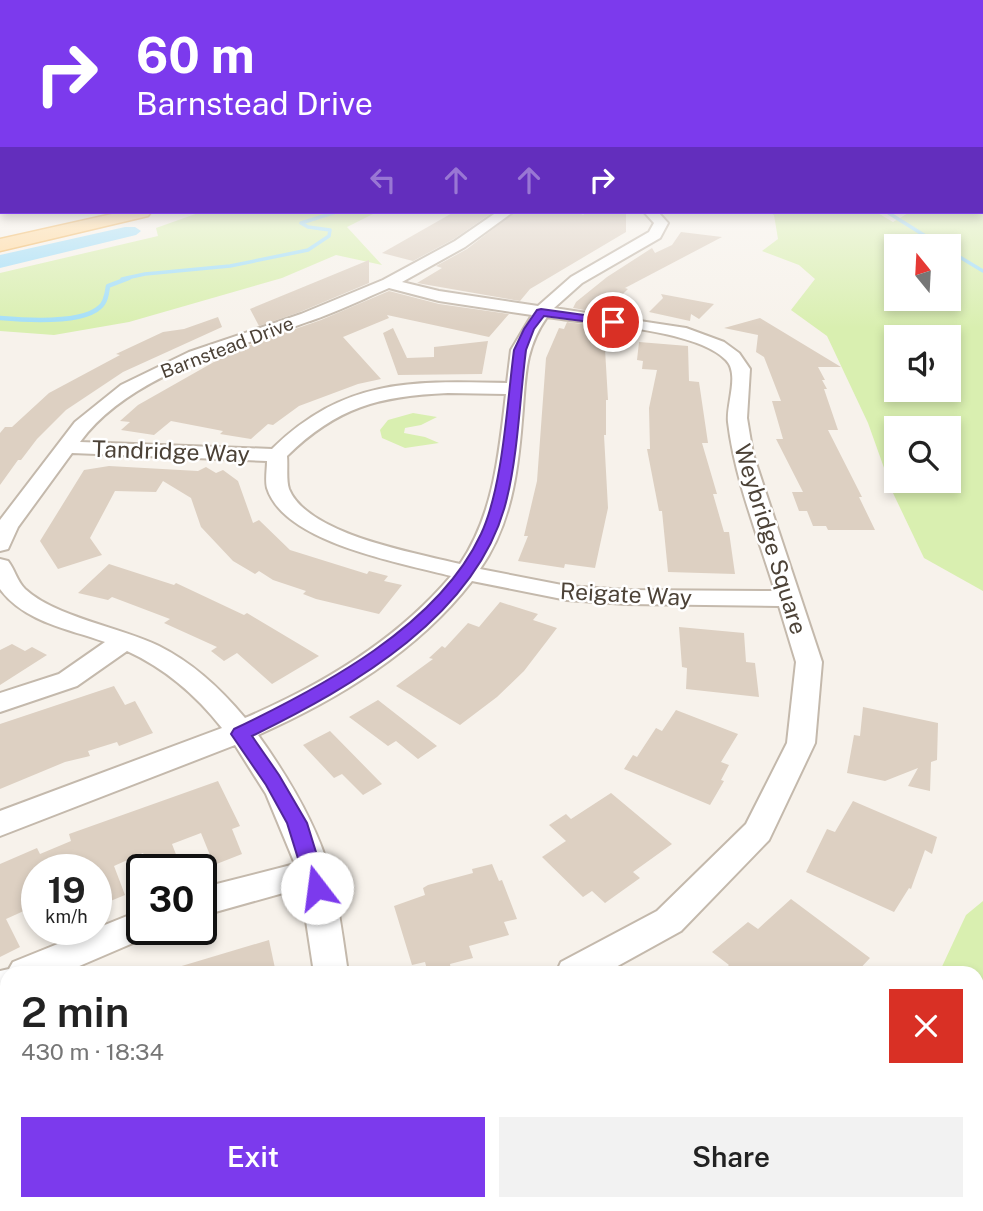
<!DOCTYPE html>
<meta charset="utf-8">
<style>
body{margin:0;font-family:"Public Sans",sans-serif;background:#f2f2f2;color:#222;height:100vh;display:flex;flex-direction:column;font-size:26px;white-space:nowrap}
*{box-sizing:border-box;margin:0}
p{font-size:23px;color:#767676}
.icon{flex:none;width:38px;height:38px;fill:none;stroke:currentColor;stroke-width:2;stroke-linecap:round;stroke-linejoin:round}
.map{position:relative;flex:1;overflow:hidden}
.details{position:absolute;left:0px;top:966px;width:984px;height:245px;display:flex;flex-direction:column;background:#fff;border-radius:21px 21px 0 0;box-shadow:0 4px 10px #0003}
.details>*{flex:none}
.top-card{position:absolute;left:0px;top:0px;width:984px;height:214px;box-shadow:0 4px 10px #0003;background:#7c3aed;color:#fff;overflow:hidden}
.needle{width:46px;rotate:342deg}
.buttons{position:absolute;left:884px;top:234px;display:grid;gap:14px}
.buttons a{display:grid;place-items:center;width:77px;height:77px;border-radius:0px;background:#fff;box-shadow:0 4px 10px #0003;font-size:35px}
.speed{position:absolute;left:21px;top:854px;display:flex;gap:14px;font-size:35px;font-weight:700;text-align:center}
.speed>*{display:grid;place-content:center;width:91px;height:91px;border-radius:50%;background:#fff;box-shadow:0 4px 10px #0003;line-height:1}
.speed small{font-size:18px;font-weight:400}
.speed .limit{border:4px solid #111;border-radius:10px;background:#fff;color:#111}
.pin{position:absolute;display:grid;place-items:center;width:60px;height:60px;color:#fff;margin:-30px;border:4px solid #fff;border-radius:50%;box-shadow:0 2px 7px #0007}
.me{position:absolute;width:77px;margin:-38px;rotate:345deg;stroke-linejoin:round;filter:drop-shadow(0 0 5px #0008)}
.turn{display:flex;align-items:center;gap:24px;height:147px;padding:0 21px;font-size:32px}
.turn .icon{width:91px;height:91px;stroke-width:2.5}
.turn b{display:block;font-size:49px;line-height:60px}
.lanes{display:flex;align-items:center;height:66px;padding:0 21px;background:#0003;justify-content:center;gap:35px;direction:ltr}
.lanes .off{opacity:.35}
.round{display:grid;place-items:center;flex:none;width:74px;height:74px;border-radius:0px;background:#f2f2f2}
.head{display:flex;align-items:center;justify-content:space-between;height:119px;padding:0 21px}
h1{font-size:42px;font-weight:600;line-height:52px}
.action{display:flex;gap:14px;margin-top:auto;padding:14px 21px}
.action a{flex:1;height:80px;border-radius:0px;background:#7c3aed;color:#fff;font-size:28px;font-weight:600;line-height:80px;text-align:center}
.action a+a{background:#f2f2f2;color:#222}
.map>svg:first-child{display:block}
</style>
<div class="map">
<svg width="983" height="1211" viewBox="0 0 983 1211">
<rect width="100%" height="100%" fill="#f7f2eb"/>
<!-- green -->
<g fill="#d9efb0" fill-rule="evenodd">
<path d="M982,198H983V591L924,558L893,493L868,423L827,336L791,310L815,279L799,265L762,251L778,239L774,215L769,212H876L893,222L910,212H982ZM896,247H948V299H896ZM896,338H948V390H896ZM896,429H948V481H896Z"/>
<path d="M201,212H377L347,227L382,265L336,255L282,278L129,322L54,335L0,331V273L158,236L156,228Z"/>
<path d="M413,413L437,417L421,425L405,428L404,433L425,437L439,443L405,448L382,438L380,430L388,420Z"/>
<path d="M983,901V1211H682L695,1204H976V973H939L966,915Z"/>
</g>
<!-- water -->
<path fill="#a3def8" d="M125,227H135L141,231L136,235L0,268V255Z"/>
<g fill="none" stroke-linecap="round" stroke-linejoin="round">
<!-- stream-far1 -->
<g stroke="#a3def8" stroke-width="3.5">
<path d="M887,212L943,247"/>
<path d="M948,250L983,271"/>
<path d="M122,279L145,274L230,266L308,250L329,236L330,230L308,227L301,223L336,212"/>
</g>
<!-- stream -->
<path stroke="#a3def8" stroke-width="4.5" d="M0,318C23,320 82,324 100,307C106,302 107,293 108,286L129,278"/>
</g>
<!-- building -->
<g fill="#ddd0c2">
<path d="M454,212H493L454,239L413,261L382,253Z"/>
<path d="M515,212H577L583,215L587,212H626V232L530,289L520,301L417,283L442,268L436,266L467,249Z"/>
<path d="M681,232L722,237L625,288L628,289L603,313L573,308L576,302L607,277L652,248L655,253L672,245Z"/>
<path d="M369,260V283L300,312L259,326L250,309Z"/>
<path d="M389,291L439,304L509,314L489,337L387,315L389,318L343,337L381,379L358,384L299,406L273,425L268,424L251,439L220,434L223,431L171,421L154,435L121,430L130,422L120,421L138,405L235,350L321,320Z"/>
<path d="M661,294L714,304L699,319L691,314L690,321L649,312L663,298Z"/>
<path d="M218,317L222,327L123,372L66,410L37,439L21,460H18L0,485V433L5,427H12L49,393L120,355L116,354L163,332L184,329Z"/>
<path d="M760,318L841,367H818L825,380H822L827,389H824L838,430H828L862,497H859L875,530H828L826,526H813L807,511H799L792,492H803L776,439H783L772,401H781L764,357L756,352L758,335L724,328Z"/>
<path d="M567,322L597,326L595,331L604,332L608,400H606V435H604L608,508L595,568L565,564L564,568L518,561L528,536H524L537,481L546,358L559,328L564,329Z"/>
<path d="M393,328L407,358L434,357V347L488,341L482,374L398,375L383,333Z"/>
<path d="M639,342L688,346L689,381L699,382L708,443H702L717,494H713L724,532H729L735,574L668,572L662,511H659L647,449H650L649,408L657,370L642,369L643,361L637,360Z"/>
<path d="M109,466L198,471L206,467L216,473L223,470L238,481L253,523L259,520L290,550L367,574L369,571L388,576L384,581L402,585L379,614L316,599L303,594L306,591L273,580L259,571L255,574L233,561L201,527L191,498L163,481L156,492L115,491L90,538L102,555L58,569L40,541L84,470Z"/>
<path d="M109,564L174,585L176,583L244,615L247,613L319,656L272,684L237,653L224,661L211,651L217,647L164,623L170,619L112,597L108,600L78,593Z"/>
<path d="M500,602L538,614L533,620L557,628L524,671L497,697L460,725L396,686L433,659L429,658L442,646L445,648L468,623L479,627Z"/>
<path d="M679,627L744,633L746,662L755,663L759,697L686,689L687,668L682,667Z"/>
<path d="M12,644L25,651L32,647L47,655L0,685V650Z"/>
<path d="M114,686L125,705L135,701L153,733L119,746L117,742L88,751L90,756L65,762L0,789V724Z"/>
<path d="M378,700L437,746L418,759L396,741L388,746L349,717Z"/>
<path d="M863,707L938,723L937,760L931,762L930,791L908,786L918,768L885,781L847,773L854,735L860,736Z"/>
<path d="M676,710L738,734L721,762L729,765L721,780L724,781L710,805L624,769L633,755L637,757L656,728L662,731Z"/>
<path d="M330,731L382,784L363,795L342,774L334,778L303,745Z"/>
<path d="M218,781L240,826L232,829L242,854L214,865L201,833L172,844L182,870H152L143,853L114,866L125,895L96,907V870H37V905L6,919L20,947L0,957V864L37,848L40,854L71,841L69,834Z"/>
<path d="M611,793L672,844L633,872L640,878L605,903L592,891L583,897L542,857L566,841L549,825L566,814L571,819Z"/>
<path d="M853,801L937,837L932,854L925,850L911,889L909,888L894,912L806,872L827,829L835,832Z"/>
<path d="M492,864L499,881L502,880L517,919L504,922L509,935L469,946L473,958L450,964L451,970L428,973L425,962L412,965L394,906L425,895L423,888L428,885L473,873L472,869Z"/>
<path d="M791,899L870,958L856,973H720L729,965L712,952L748,922L758,929Z"/>
<path d="M269,940L276,973H176L175,968Z"/>
</g>
<g fill="none" stroke-linecap="round" stroke-linejoin="round">
<!-- minor casing -->
<g stroke="#c4b9ac" stroke-width="4">
<g id="minor">
<rect x="0" y="184" width="2" height="8"/>
<path d="M497,212H513L465,247L402,282L439,291L538,306L571,277L649,232L654,223L644,212H658L668,223L660,238L582,283L554,308L686,328L724,342L739,353L750,369L747,418L753,454L822,662L815,743L769,840L681,931L605,973H556L561,962L657,911L746,824L787,743L796,662L779,606L626,604L567,600L472,581C417,652 338,699 258,735C288,777 316,823 330,872C339,905 343,940 348,973H314L301,888L201,916V888L295,864L266,794L235,745L0,836V811L222,728C196,695 166,669 127,651L77,686L0,712V693L59,674L105,642C69,629 24,622 0,589V559L8,561C15,570 17,581 25,589C55,617 120,627 159,646C193,663 220,688 245,718C322,685 396,641 451,576C402,563 284,543 267,488C265,480 267,469 267,461L72,453L18,527L8,549L0,551V520L75,422L121,385L189,352L301,314L383,280L455,241ZM389,288L439,301L532,315L511,350L507,383C411,381 345,378 272,449L80,442C131,373 235,349 310,321C337,312 363,299 389,288ZM547,317C591,324 696,329 726,360C740,374 726,404 728,422C735,480 758,536 775,591L626,590L567,586L480,569C511,525 518,472 522,420C526,380 523,351 547,317ZM448,393L506,394C499,453 494,514 460,564C416,553 308,535 289,489C286,480 288,466 287,456C337,407 379,396 448,393Z"/>
<path d="M142,910V929H156L154,934L63,973H7V1001L0,1004V971L9,969L13,962Z"/>
<path d="M7,1154V1195L0,1198V1157Z"/>
</g>
</g>
<!-- major casing -->
<g stroke="#f1b65f" stroke-width="3">
<path id="major" d="M121,212H151L148,216L0,251V239Z"/>
</g>
<!-- minor -->
<use href="#minor" fill="#fff" fill-rule="evenodd"/>
<!-- major -->
<use href="#major" fill="#ffd89c" fill-rule="evenodd"/>
</g>
<!-- sky -->
<linearGradient id="sky" x2="0" y2="1"><stop stop-color="#8cc5ee"/><stop offset="0.48" stop-color="#fbf9f6"/><stop offset="1" stop-color="#fbf9f6" stop-opacity="0"/></linearGradient>
<rect width="983" height="328" fill="url(#sky)"/>
<!-- route -->
<path fill="#7c3aed" stroke="#51269a" stroke-width="2" d="M541,309L613,319L619,322L613,325L544,316L534,329L526,350C520,396 518,453 507,498C480,615 352,687 252,736L279,775L307,823L327,888L324,894L317,897L309,894L287,823L266,785L231,734L234,729C322,687 438,626 481,534C503,487 507,403 514,350L524,329L537,310Z"/>
<g text-anchor="middle" dominant-baseline="central" stroke-width="5" stroke-linejoin="round" paint-order="stroke">
<!-- far-street labels -->
<g font-size="19" fill="#4c4237" stroke="#fff">
<text transform="translate(227 347) rotate(-21)">Barnstead Drive</text>
</g>
<!-- street labels -->
<g font-size="23" fill="#4c4237" stroke="#fff">
<text transform="translate(171 451) rotate(2)">Tandridge Way</text>
<text transform="translate(771 539) rotate(73)">Weybridge Square</text>
<text transform="translate(626 594) rotate(3)">Reigate Way</text>
</g>
</g>
</svg>
<div class="buttons">
<a><svg class="needle" viewBox="-14 -14 28 28"><path d="M0-13l5 13h-10z" fill="#e53935"/><path d="M0 13l5-13h-10z" fill="#767676"/></svg></a>
<a><svg class="icon" aria-label="sound" viewBox="0 0 24 24"><path d="M4 9h4l5-4v14l-5-4H4zM17 9q2 3 0 6"/></svg></a>
<a><svg class="icon" aria-label="search" viewBox="0 0 24 24"><circle cx="10" cy="10" r="6"/><path d="M15 15l6 6"/></svg></a>
</div>
<div class="speed"><div>19<small>km/h</small></div><div class="limit">30</div></div>
<div class="pin" style="left:613px;top:322px;background:#d93025"><svg class="icon" aria-label="arrive" viewBox="0 0 24 24"><path d="M6 21V4h12l-3 4 3 4H6"/></svg></div>
<svg class="me" style="left:317px;top:888px" viewBox="-20 -20 40 40"><circle r="19" fill="#fff"/><path d="M0-13L10 11 0 6-10 11z" fill="#7c3aed"/></svg>
<div class="top-card">
<div class="turn"><svg class="icon" aria-label="right" viewBox="0 0 24 24"><path d="M7 20v-9h11M14 6l5 5-5 5"/></svg><div><b>60 m</b>Barnstead Drive</div></div>
<div class="lanes"><svg class="icon off" aria-label="left" viewBox="0 0 24 24"><path d="M17 20v-9H6M10 6l-5 5 5 5"/></svg><svg class="icon off" aria-label="ahead" viewBox="0 0 24 24"><path d="M12 20V5M6 11l6-6 6 6"/></svg><svg class="icon off" aria-label="ahead" viewBox="0 0 24 24"><path d="M12 20V5M6 11l6-6 6 6"/></svg><svg class="icon" aria-label="right" viewBox="0 0 24 24"><path d="M7 20v-9h11M14 6l5 5-5 5"/></svg></div>
</div>
<section class="details">
<div class="head"><div><h1>2 min</h1><p>430 m · 18:34</p></div><a class="round" style="background:#d93025;color:#fff"><svg class="icon" aria-label="close" viewBox="0 0 24 24"><path d="M6 6l12 12M18 6L6 18"/></svg></a></div>
<div class="action"><a>Exit</a><a>Share</a></div>
</section>
</div>
